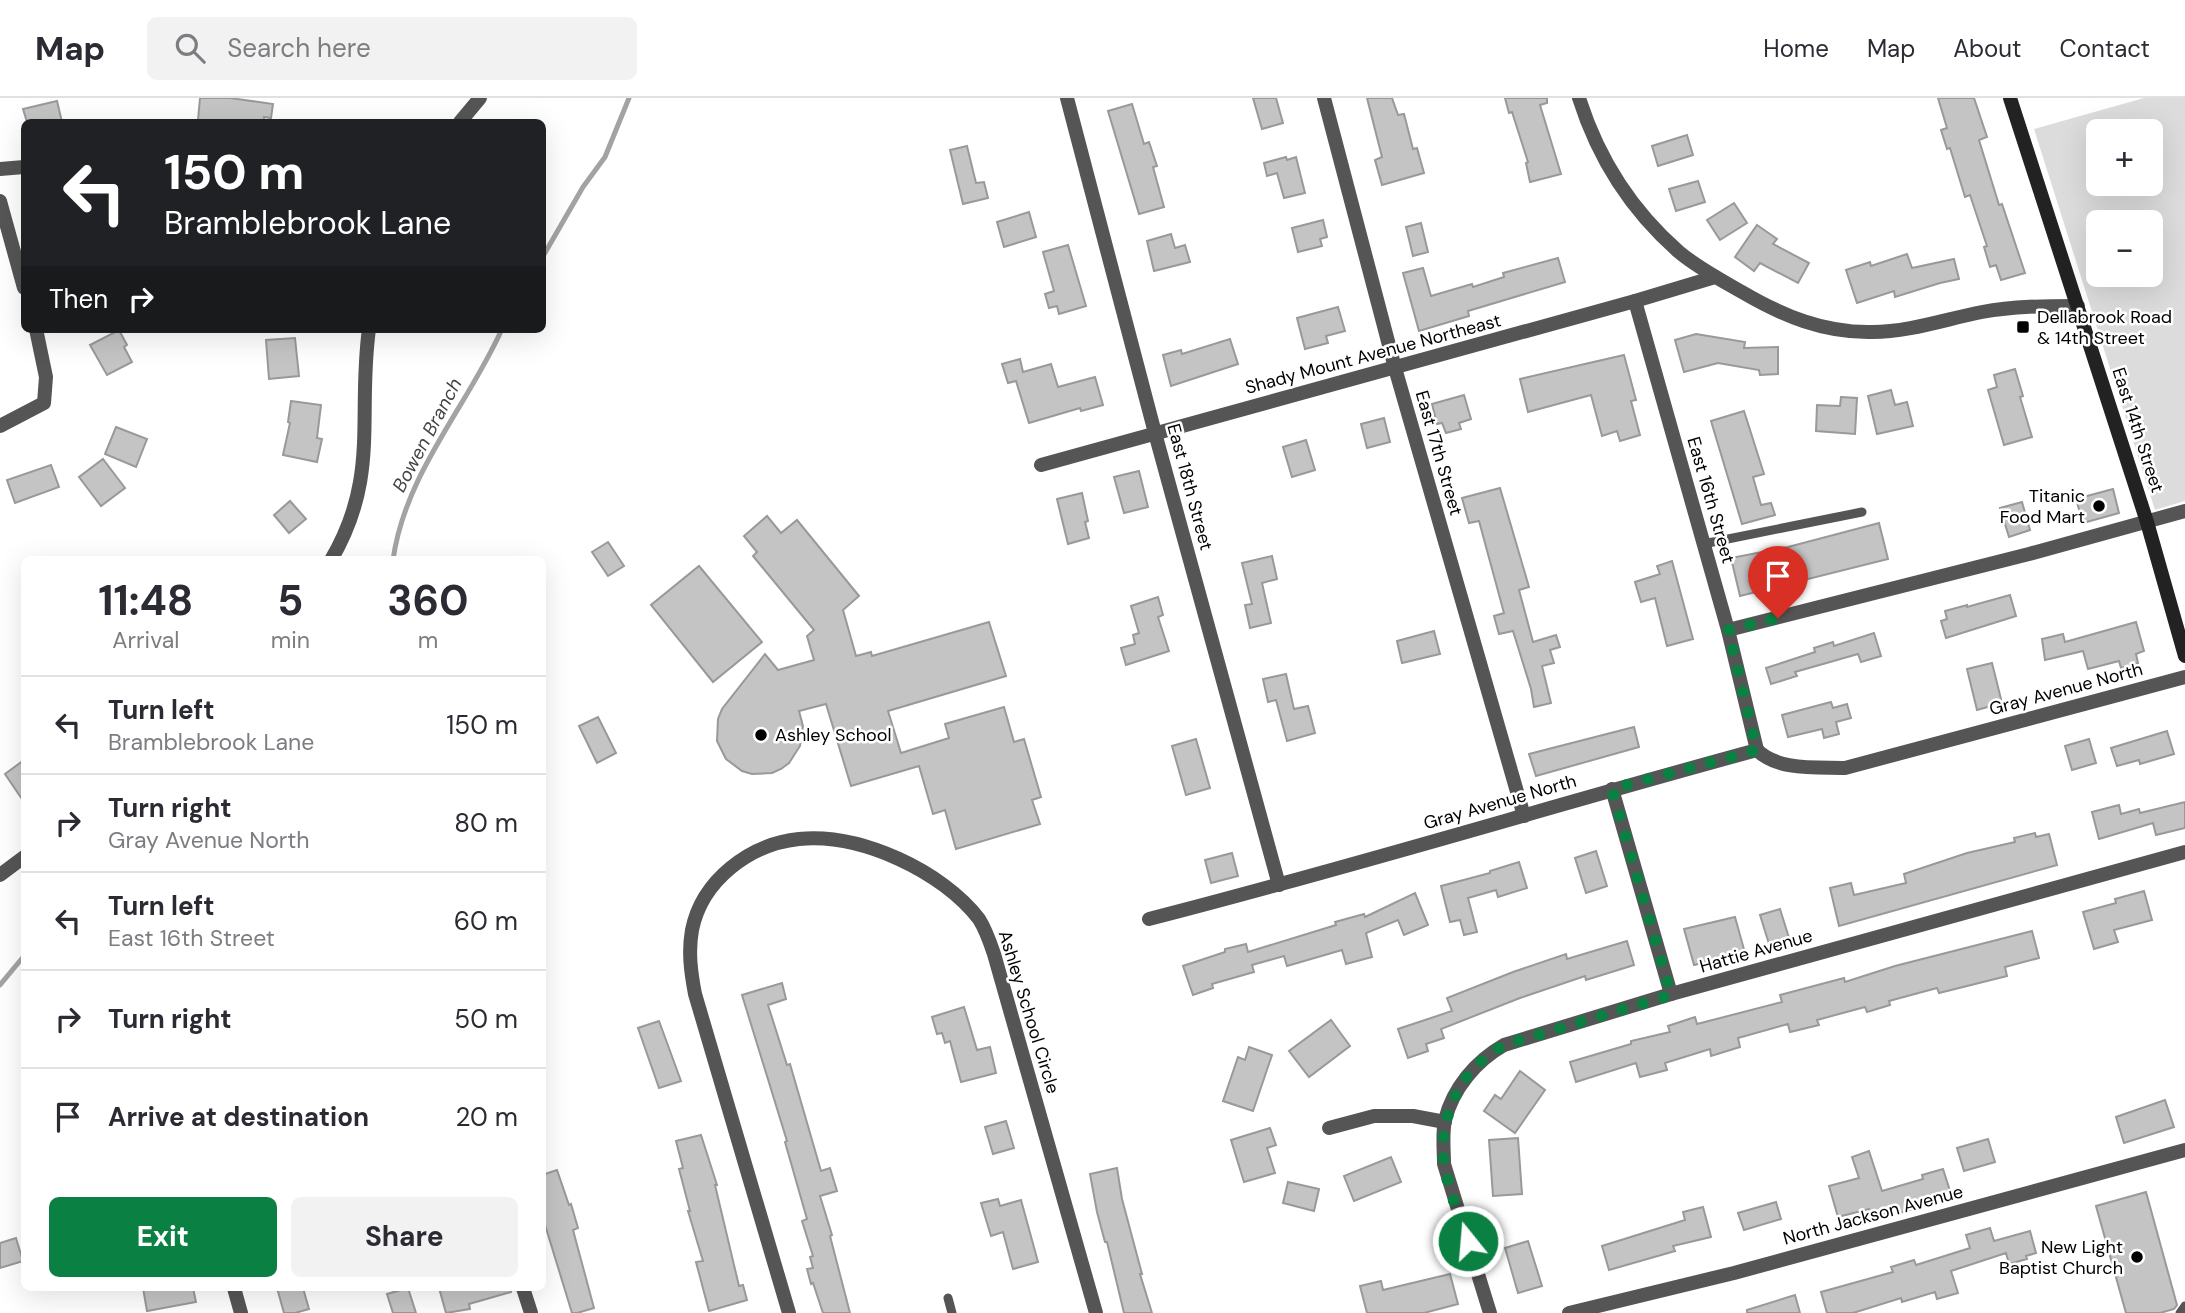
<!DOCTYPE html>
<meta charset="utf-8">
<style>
body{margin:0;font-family:"DM Sans",sans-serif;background:#f2f2f3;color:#2b2b33;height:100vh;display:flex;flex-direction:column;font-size:26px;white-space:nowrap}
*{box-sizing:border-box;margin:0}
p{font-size:23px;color:#7c7c81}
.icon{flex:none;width:38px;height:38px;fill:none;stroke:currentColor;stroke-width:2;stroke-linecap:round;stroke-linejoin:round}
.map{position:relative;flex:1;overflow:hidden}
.drawer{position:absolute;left:21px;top:458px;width:525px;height:735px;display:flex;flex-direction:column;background:#fff;border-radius:10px;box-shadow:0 7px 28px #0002}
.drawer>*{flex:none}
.top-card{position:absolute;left:21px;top:21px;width:525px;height:214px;border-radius:10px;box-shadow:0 7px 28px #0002;background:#202124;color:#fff;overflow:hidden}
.tools{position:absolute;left:2086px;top:21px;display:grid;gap:14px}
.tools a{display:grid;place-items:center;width:77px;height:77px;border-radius:10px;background:#fff;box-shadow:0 7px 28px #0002;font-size:35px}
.pin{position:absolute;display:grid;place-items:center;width:60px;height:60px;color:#fff;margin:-72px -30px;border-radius:50% 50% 50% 0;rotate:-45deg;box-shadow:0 0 7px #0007}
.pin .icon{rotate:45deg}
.me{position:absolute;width:77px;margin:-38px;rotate:343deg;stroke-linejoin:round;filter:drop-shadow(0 0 5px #0008)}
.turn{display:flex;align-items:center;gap:24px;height:147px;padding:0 28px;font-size:32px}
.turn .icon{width:91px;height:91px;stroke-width:2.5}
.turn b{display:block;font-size:49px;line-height:60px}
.then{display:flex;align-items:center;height:66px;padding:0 28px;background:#0003;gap:14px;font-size:26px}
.eta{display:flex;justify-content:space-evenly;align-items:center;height:119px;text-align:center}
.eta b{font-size:42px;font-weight:700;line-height:49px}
.button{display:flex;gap:14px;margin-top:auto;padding:14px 28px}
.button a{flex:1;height:80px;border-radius:10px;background:#0b8043;color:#fff;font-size:28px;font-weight:700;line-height:80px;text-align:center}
.button a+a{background:#f2f2f3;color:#2b2b33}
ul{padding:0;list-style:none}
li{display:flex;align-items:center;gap:21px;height:98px;padding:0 28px;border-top:2px solid #e1e1e2}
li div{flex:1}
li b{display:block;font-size:26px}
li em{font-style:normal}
header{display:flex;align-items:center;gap:42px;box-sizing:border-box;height:98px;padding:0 35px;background:#fff;border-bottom:2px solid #e1e1e2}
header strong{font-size:33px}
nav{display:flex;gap:38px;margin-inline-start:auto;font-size:24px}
.search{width:490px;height:63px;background:#f2f2f3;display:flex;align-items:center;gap:18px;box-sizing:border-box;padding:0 24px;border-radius:10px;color:#7c7c81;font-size:26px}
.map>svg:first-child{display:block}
</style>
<header>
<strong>Map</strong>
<div class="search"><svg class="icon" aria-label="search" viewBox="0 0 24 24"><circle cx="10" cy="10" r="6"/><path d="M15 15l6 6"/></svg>Search here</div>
<nav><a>Home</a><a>Map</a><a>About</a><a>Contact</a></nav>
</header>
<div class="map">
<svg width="2185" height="1215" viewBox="0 0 2185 1215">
<rect width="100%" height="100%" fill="#fff"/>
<!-- green -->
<path fill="#dcdcdc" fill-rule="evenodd" d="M2144,0H2185V403L2155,412L2034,31ZM2098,33H2151V86H2098ZM2098,124H2151V177H2098Z"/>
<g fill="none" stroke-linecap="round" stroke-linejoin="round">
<!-- stream -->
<g stroke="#a3a3a3" stroke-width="5">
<path d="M542,160L583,89L605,59L629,0"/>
<path d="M393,462C405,375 467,309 502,231"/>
<path d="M0,887L24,858"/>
</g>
</g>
<!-- building -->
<g fill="#c4c4c4" stroke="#999" stroke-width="2">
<path d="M200,0H230L273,6L271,20L264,19V24L198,22Z"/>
<path d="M1253,0H1276L1283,25L1262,31Z"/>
<path d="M1367,0H1392L1398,17L1404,16L1413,51L1417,50L1424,75L1382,87L1375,62L1382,59Z"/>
<path d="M1505,0H1547V5L1540,7L1561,76L1530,84L1526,65L1528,64L1512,14L1509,15Z"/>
<path d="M1938,0H1974L1987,39L1979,42L1999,107L2002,106L2025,175L2001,182L1996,167L1990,169L1984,149L1987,148L1970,97L1965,99L1950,50L1947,51L1941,32L1947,30Z"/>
<path d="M57,3L62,24H27L23,11Z"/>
<path d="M1132,6L1144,46L1149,44L1157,68L1153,69L1164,109L1139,116L1108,13Z"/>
<path d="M1687,37L1693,57L1658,68L1652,48Z"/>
<path d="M967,48L976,85L984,84L988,100L963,106L950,52Z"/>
<path d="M1286,59L1287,62L1296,59L1305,95L1284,100L1277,75L1267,78L1264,65Z"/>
<path d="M1698,83L1705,104L1676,113L1669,91Z"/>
<path d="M1734,105L1747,125L1720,142L1707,122Z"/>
<path d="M1029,114L1036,139L1004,149L997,124Z"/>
<path d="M1323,122L1327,139L1320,141L1322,148L1298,154L1292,130Z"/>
<path d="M1421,125L1428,154L1413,158L1406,129Z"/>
<path d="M1757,127L1777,141L1773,146L1809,165L1798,185L1760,165L1754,173L1735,159Z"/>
<path d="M1171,136L1175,150L1185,147L1190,164L1154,173L1147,143Z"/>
<path d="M1068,147L1086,208L1059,216L1057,208L1049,210L1045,196L1054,193L1043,154Z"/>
<path d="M1907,156L1912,170L1954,161L1959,181L1940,185L1895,199L1894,193L1857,205L1846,172L1870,164L1871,168Z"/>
<path d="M1558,160L1565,184L1468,213L1469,218L1419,233L1403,175L1423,170L1431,198L1472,186L1473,189L1504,179L1503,175Z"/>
<path d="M1338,209L1345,233L1326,238L1328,245L1305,251L1297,220Z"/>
<path d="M119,232L127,247L124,249L132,264L107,277L90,247Z"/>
<path d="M1696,236L1745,244L1744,250L1778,249V276L1760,277L1759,272L1718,265L1684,274L1675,242Z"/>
<path d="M295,240L299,278L269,281L266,242Z"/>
<path d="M1230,241L1238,266L1171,288L1163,257L1181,252L1182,256Z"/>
<path d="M1624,257L1636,302L1631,303L1640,337L1620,343L1617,333L1602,338L1591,297L1528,314L1520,281Z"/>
<path d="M1020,261L1023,274L1051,266L1058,289L1095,279L1103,307L1081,313L1080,310L1029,325L1016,283L1008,285L1002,266Z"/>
<path d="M2015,271L2023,298L2020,299L2032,339L2004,347L1988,292L1997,289L1994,277Z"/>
<path d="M1891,292L1895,307L1907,304L1913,328L1877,336L1868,298Z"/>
<path d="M1464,297L1471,321L1459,325L1461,331L1446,335L1442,325L1437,326L1432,306Z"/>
<path d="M1841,299L1857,300L1855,336L1816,333L1817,307L1840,308Z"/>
<path d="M291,303L321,307L317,340L322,341L317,364L283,357L290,325L288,324Z"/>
<path d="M1744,313L1764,376L1753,379L1761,407L1771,405L1775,417L1742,426L1711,323Z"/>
<path d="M1384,320L1390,344L1367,350L1361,326Z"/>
<path d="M116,329L147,341L136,369L105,356Z"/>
<path d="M1306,342L1315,372L1292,379L1283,349Z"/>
<path d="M103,361L125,390L101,408L79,379Z"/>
<path d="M51,367L59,389L15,405L7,382Z"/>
<path d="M1139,373L1148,409L1124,415L1114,379Z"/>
<path d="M1500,390L1529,489L1519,492L1533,544L1556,537L1560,549L1550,552L1554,565L1542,568L1551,605L1534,609L1531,591L1513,533L1499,536L1494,518L1504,515L1479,423L1469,425L1462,400Z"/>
<path d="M2113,391L2119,415L2083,425L2076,401Z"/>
<path d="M1082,395L1088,423L1085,424L1089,440L1068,446L1057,401Z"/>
<path d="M290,403L306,421L289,435L274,417Z"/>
<path d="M2022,404L2030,432L2009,439L2000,410Z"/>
<path d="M767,418L781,435L797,422L859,498L843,512L856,558L871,554L872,558L989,524L1006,578L888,613L901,655L949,640L945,626L1004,609L1014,644L1024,641L1041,699L1032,702L1040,726L956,751L945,712L933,716L919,668L851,688L826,606L799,613L803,628L800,648L789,665L781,671L772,675L752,676L742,673L726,661L717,643L718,621L722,611L765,556L778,572L814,562L807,538L814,532L753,458L757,454L744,438Z"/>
<path d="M1879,425L1888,461L1740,498L1731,460L1788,449Z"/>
<path d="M608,444L624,468L608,478L592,454Z"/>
<path d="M1272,458L1277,481L1262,485L1271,525L1250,530L1245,507L1252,506L1242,465Z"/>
<path d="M1672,463L1693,541L1667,548L1655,500L1641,504L1635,484L1660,476L1657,468Z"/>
<path d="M699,468L762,544L713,584L651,507Z"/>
<path d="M2010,497L2016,518L1946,540L1941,523L1947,521L1945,513L1967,507V509Z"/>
<path d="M1158,499L1163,517L1158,519L1169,553L1126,567L1121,550L1135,546L1133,537L1139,535L1131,508Z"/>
<path d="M2136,524L2144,553L2136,556L2138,565L2121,570L2119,563L2088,571L2083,553L2045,562L2042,541L2063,536L2065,544Z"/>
<path d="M1434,533L1440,556L1402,565L1397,543Z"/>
<path d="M1874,535L1881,558L1861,564L1858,556L1795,574L1797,578L1771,586L1766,570L1815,554L1814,550L1833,544L1834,548Z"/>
<path d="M1992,565L2002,605L1977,612L1967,571Z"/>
<path d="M1286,576L1294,611L1308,608L1315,635L1287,643L1276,602L1268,604L1263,581Z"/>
<path d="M1831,604L1833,610L1847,606L1851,620L1836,624L1839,636L1824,640L1822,631L1788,639L1782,617Z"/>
<path d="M598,619L616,655L597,665L579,628Z"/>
<path d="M1634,629L1639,649L1536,678L1529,656Z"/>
<path d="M2167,633L2174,656L2140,666L2139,662L2117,668L2111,650Z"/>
<path d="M1196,641L1210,690L1186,697L1172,648Z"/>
<path d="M2089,641L2096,665L2072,672L2065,648Z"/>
<path d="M24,662V704L5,676Z"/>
<path d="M2185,704V730L2156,737L2153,725L2099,741L2092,714L2119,707L2121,716L2139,711L2140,715Z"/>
<path d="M2035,735L2036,739L2049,736L2057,767L1839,828L1830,790L1851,785L1854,797L1906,785L1904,776L1967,755L2015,744L2014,740Z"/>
<path d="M1596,753L1607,788L1586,795L1575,760Z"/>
<path d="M1232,755L1238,778L1211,785L1205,762Z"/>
<path d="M1519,764L1527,790L1498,799L1496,792L1468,800L1477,834L1464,837L1460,822L1450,824L1441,788L1490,775V773Z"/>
<path d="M2144,793L2152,822L2114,832L2118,844L2094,851L2083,814L2116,805L2115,801Z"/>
<path d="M1415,795L1428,827L1404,837L1398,822L1366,835L1372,859L1346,866L1342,852L1287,868L1284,858L1252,867L1254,874L1212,886L1213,890L1193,897L1183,868L1225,854V851L1246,846L1248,854L1336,827L1335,824L1364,816L1365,819Z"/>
<path d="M1780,811L1790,843L1770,849L1760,817Z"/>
<path d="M1735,819L1745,855L1694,867L1684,831Z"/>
<path d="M2032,833L2039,860L2005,869L2007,878L1939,895L1937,890L1889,903L1890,907L1867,914L1865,909L1817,922L1819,927L1790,934L1788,926L1738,940L1740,949L1711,958L1710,951L1665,965L1667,972L1640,979L1636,965L1576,984L1570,964L1631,946V943L1670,934L1668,928L1695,919L1697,926L1782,904L1780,897L1844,880L1845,884L1895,868Z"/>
<path d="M1627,843L1634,867L1586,882L1585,878L1520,900L1441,931L1444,940L1426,946L1428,953L1408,960L1398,931L1452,913L1447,900L1513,874L1566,856L1567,861Z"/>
<path d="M782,885L786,901L768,907L787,967L790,966L821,1073L830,1070L837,1093L820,1098L832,1137L830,1138L850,1215H823L813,1185L811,1186L807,1171L813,1170L810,1159L813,1158L802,1123L807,1121L785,1044L787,1043L742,897Z"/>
<path d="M964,909L977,952L990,949L996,975L961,984L950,943L945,945L942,935L937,936L932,919Z"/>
<path d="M1331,922L1350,948L1309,979L1289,953Z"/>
<path d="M659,923L681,983L659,990L638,930Z"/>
<path d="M1249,949L1272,957L1253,1013L1223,1003L1238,959L1245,962Z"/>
<path d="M1520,973L1545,992L1515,1035L1484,1013L1495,997L1501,1001Z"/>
<path d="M2165,1002L2174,1029L2124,1045L2116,1019Z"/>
<path d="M1006,1023L1014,1050L993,1056L985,1029Z"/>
<path d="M1270,1030L1276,1047L1267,1050L1275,1075L1244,1084L1231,1042Z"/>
<path d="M701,1037L717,1087H715L739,1188L743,1187L747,1202L709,1213L696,1164L703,1163L688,1113H690L679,1071L683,1070L676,1043Z"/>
<path d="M1518,1040L1522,1096L1493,1098L1489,1042Z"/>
<path d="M1988,1041L1995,1064L1964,1073L1957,1050Z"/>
<path d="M1869,1053L1882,1093L1923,1081L1922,1077L1943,1071L1952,1099L1900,1115L1899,1111L1872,1120L1869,1111L1838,1119L1829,1088L1859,1080L1852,1059Z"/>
<path d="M1391,1059L1401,1084L1354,1103L1344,1078Z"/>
<path d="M1117,1070L1122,1101L1142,1176H1140L1152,1215H1124L1107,1144H1105L1097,1114L1090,1076Z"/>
<path d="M557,1072L569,1107L571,1106L578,1130L573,1132L594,1210L577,1215H572L542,1117V1077Z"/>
<path d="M1288,1084L1319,1091L1314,1113L1283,1105Z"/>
<path d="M2146,1094L2177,1207L2174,1211L2160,1215H2126L2096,1108Z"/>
<path d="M998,1101L1000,1108L1021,1102L1038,1164L1013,1171L1003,1134L991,1138L981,1105Z"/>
<path d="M1776,1104L1781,1121L1744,1132L1738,1115Z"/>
<path d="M1703,1109L1711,1139L1673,1148L1675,1153L1609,1172L1602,1148L1685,1122L1683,1114Z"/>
<path d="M1990,1130L1994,1143L2030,1133L2036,1155L2026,1158L2027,1161L2009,1166L2006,1155L1951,1173L1958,1195L1937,1201L1935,1194L1902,1204L1901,1200L1853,1215H1827L1821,1194L1893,1174L1891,1169L1914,1162L1916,1167L1970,1150L1966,1137Z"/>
<path d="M16,1140L23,1163L0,1170V1145Z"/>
<path d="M1528,1143L1542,1188L1518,1195L1505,1150Z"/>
<path d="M1450,1176L1458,1206L1424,1215H1367L1360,1188L1381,1183L1383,1192Z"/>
<path d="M143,1190H193L196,1204L147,1213Z"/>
<path d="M277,1190H303L309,1211L295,1215H284Z"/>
<path d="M408,1190L416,1215H393L387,1196Z"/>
<path d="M439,1190H511V1194L469,1206L470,1211L446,1215Z"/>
<path d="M1795,1197L1800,1215H1747V1212Z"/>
</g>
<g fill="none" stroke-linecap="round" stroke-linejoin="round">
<!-- service -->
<g stroke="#555" stroke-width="9">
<path d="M1703,446L1862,414"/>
<path d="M948,1200L952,1215"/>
<path d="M2180,1215L2185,1208"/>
</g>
<!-- minor -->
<g stroke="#555" stroke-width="14">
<path d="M1067,0L1155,335L1279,787"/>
<path d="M1324,0L1395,270L1524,718"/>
<path d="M0,71L24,69"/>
<path d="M0,103L24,190"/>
<path d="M1635,203L1728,532L1757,652"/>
<path d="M0,328L44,305L46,279L36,231"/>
<path d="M1041,367L1635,203L1715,179"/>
<path d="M1728,532L2029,456L2185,413"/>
<path d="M1757,652C1778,673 1817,669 1845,670L2185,579"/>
<path d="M1612,691L1671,896"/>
<path d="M1149,821C1353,769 1554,707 1757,652"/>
<path d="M1329,1030L1374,1018H1413L1445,1024"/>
<path d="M234,1190L241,1215"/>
<path d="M523,1190L531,1215"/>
<path d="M789,1215L695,896C691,875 688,854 692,832C702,782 750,746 799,741C861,735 942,773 979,821C986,832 990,844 994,856L1096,1215"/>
<path d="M1490,1215L1444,1066C1444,1052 1442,1036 1445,1022C1453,990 1476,963 1504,947L1671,896L2185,754"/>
<path d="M1569,1215L1734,1175L2185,1052"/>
</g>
<!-- tertiary -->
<g stroke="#555" stroke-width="14">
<path d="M1579,0C1598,60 1632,113 1679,154C1698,170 1721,182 1742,194C1783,218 1824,235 1872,234C1909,234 1946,221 1982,214C2014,208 2045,208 2078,208"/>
<path d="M460,24L480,0"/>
<path d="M331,462C380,379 357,318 369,231"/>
<path d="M0,777L24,759"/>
</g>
<!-- secondary -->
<path stroke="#222" stroke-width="14" d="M2010,0L2147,424L2185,558"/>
</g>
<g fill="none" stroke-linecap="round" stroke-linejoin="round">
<!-- route -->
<path stroke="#0b8043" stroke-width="12" stroke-dasharray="0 21.6" d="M1468,1143C1460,1118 1448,1091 1444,1065C1438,1016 1462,970 1504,947L1671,897L1612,691L1757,652L1728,532L1778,520"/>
</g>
<!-- markers -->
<g fill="#000" stroke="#fff" stroke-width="2.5">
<rect x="2016" y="222" width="14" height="14" rx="3.5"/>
<circle cx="2099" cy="408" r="7"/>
<circle cx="761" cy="637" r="7"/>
<circle cx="2137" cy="1159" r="7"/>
</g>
<g text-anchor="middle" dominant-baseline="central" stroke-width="5" stroke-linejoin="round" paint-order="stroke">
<!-- poi labels -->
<g font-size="18" fill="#000" stroke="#fff" text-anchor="start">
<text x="2037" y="219">Dellabrook Road<tspan x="2037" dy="21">&amp; 14th Street</tspan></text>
<text x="2085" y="398" text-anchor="end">Titanic<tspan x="2085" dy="21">Food Mart</tspan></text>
<text x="775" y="637">Ashley School</text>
<text x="2123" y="1149" text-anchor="end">New Light<tspan x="2123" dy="21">Baptist Church</tspan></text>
</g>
<!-- street labels -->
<g font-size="18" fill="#000" stroke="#fff">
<text transform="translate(1373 256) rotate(-15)">Shady Mount Avenue Northeast</text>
<text transform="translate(2138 332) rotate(72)">East 14th Street</text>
<text transform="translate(1439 355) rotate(74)">East 17th Street</text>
<text transform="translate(1190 389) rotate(75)">East 18th Street</text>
<text transform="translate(1711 402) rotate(74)">East 16th Street</text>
<text transform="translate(2066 591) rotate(-15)">Gray Avenue North</text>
<text transform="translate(1500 704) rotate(-16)">Gray Avenue North</text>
<text transform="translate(1756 853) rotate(-16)">Hattie Avenue</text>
<text transform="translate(1029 914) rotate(73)">Ashley School Circle</text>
<text transform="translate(1873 1117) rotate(-15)">North Jackson Avenue</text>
</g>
<!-- water labels -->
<g font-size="19" font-style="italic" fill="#444" stroke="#fff">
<text transform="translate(427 337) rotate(-62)">Bowen Branch</text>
</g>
</g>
</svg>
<div class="tools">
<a>+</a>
<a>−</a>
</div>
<div class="pin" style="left:1778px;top:520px;background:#d93025"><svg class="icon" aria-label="arrive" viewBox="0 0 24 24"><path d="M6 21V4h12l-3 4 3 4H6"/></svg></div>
<svg class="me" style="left:1468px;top:1143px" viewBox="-20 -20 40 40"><circle r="17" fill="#0b8043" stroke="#fff" stroke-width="3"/><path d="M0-11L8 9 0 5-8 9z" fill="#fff"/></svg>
<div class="top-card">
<div class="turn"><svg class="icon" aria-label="left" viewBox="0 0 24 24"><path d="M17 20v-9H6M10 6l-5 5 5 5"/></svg><div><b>150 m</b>Bramblebrook Lane</div></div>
<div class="then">Then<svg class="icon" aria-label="right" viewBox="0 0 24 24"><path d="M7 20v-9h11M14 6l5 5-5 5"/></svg></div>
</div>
<section class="drawer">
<div class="eta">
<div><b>11:48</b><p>Arrival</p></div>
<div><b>5</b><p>min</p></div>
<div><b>360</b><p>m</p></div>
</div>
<ul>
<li><svg class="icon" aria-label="left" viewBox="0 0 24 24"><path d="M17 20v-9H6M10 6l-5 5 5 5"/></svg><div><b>Turn left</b><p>Bramblebrook Lane</p></div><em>150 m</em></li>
<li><svg class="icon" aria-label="right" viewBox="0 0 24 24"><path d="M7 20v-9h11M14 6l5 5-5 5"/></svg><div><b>Turn right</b><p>Gray Avenue North</p></div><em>80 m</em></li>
<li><svg class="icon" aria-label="left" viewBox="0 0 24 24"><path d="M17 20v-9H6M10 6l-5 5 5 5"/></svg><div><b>Turn left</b><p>East 16th Street</p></div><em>60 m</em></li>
<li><svg class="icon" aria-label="right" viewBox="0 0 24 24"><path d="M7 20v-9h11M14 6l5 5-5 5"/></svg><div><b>Turn right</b></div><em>50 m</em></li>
<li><svg class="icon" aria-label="arrive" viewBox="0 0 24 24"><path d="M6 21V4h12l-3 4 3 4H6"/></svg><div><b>Arrive at destination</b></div><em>20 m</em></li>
</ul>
<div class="button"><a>Exit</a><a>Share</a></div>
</section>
</div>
